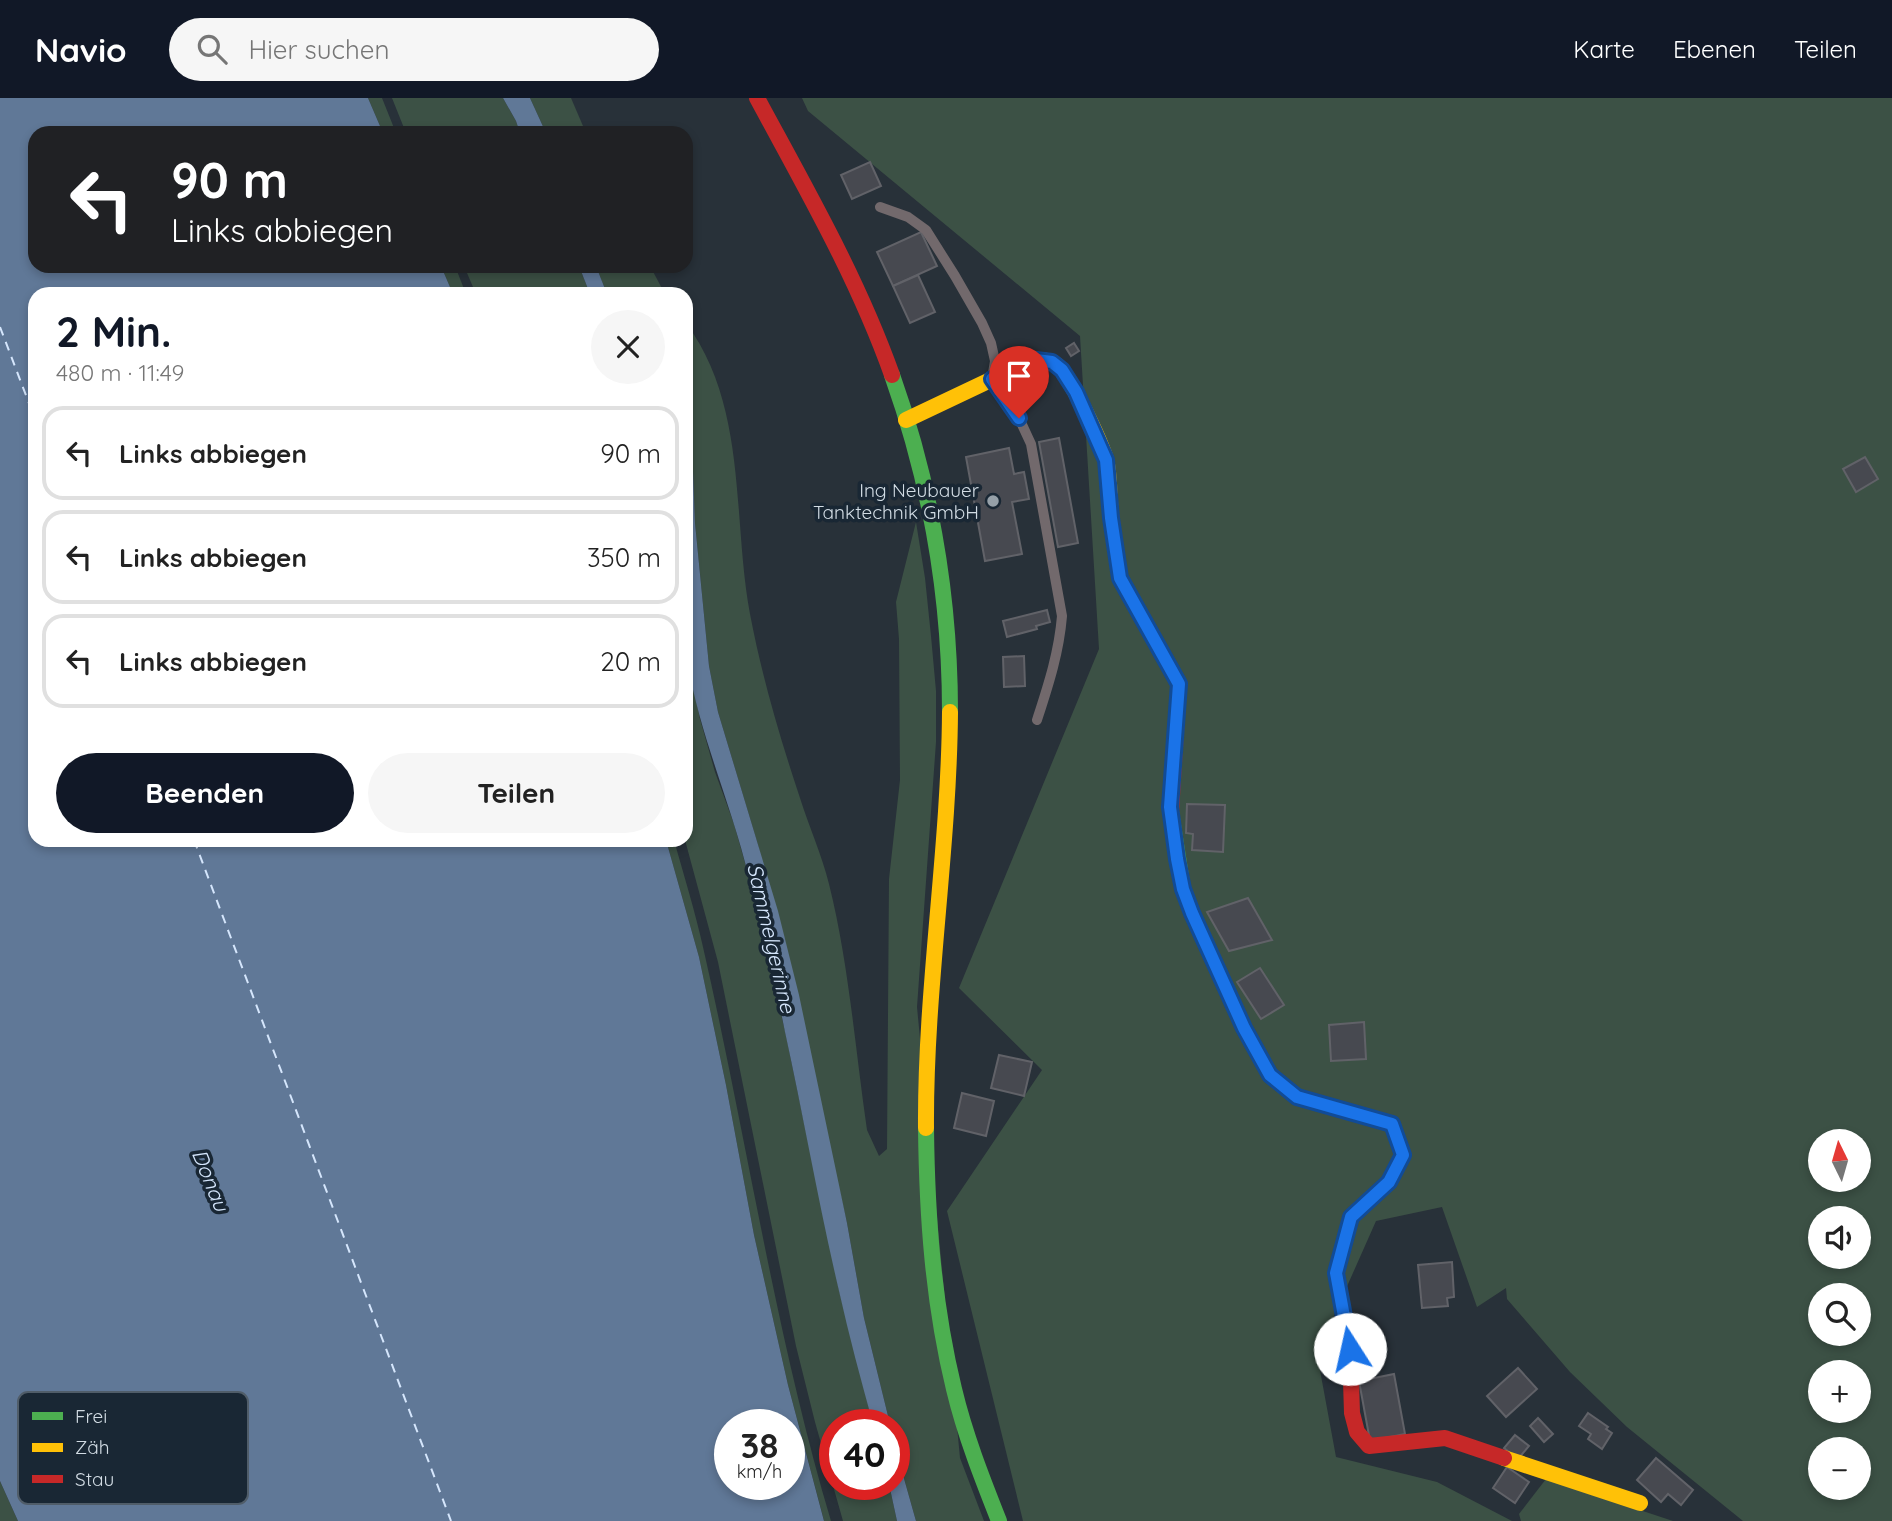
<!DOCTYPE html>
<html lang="de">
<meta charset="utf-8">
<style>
body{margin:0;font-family:Quicksand,sans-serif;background:#f6f6f6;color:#222;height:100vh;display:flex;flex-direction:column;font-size:26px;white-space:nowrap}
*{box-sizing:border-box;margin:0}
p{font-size:23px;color:#767676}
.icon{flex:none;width:38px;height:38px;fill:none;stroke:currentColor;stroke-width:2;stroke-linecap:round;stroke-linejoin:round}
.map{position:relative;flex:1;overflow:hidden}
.side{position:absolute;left:28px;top:189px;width:665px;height:560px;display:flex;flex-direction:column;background:#fff;border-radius:21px;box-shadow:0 4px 10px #0003}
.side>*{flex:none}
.banner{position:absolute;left:28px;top:28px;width:665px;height:147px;border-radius:21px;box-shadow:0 4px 10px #0003;background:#202124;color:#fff;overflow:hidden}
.needle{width:46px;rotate:355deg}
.tools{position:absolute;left:1808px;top:1031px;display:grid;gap:14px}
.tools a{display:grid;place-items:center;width:63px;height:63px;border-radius:50%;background:#fff;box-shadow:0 4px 10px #0003;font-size:35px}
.speed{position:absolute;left:714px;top:1311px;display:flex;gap:14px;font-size:35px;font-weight:700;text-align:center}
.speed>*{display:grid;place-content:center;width:91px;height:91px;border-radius:50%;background:#fff;box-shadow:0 4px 10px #0003;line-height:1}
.speed small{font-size:18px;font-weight:400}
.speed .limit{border:10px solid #d22;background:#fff;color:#111}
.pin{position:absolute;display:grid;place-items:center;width:60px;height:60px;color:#fff;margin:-72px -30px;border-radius:50% 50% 50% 0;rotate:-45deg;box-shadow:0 0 7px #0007}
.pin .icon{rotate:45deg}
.me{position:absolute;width:77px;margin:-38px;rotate:350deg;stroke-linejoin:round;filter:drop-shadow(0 0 5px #0008)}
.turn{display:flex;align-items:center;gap:24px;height:147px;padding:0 28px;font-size:32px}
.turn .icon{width:91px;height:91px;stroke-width:2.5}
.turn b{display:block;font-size:49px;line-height:60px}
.round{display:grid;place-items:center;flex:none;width:74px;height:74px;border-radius:37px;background:#f6f6f6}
.headline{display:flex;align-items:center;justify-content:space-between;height:119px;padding:0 28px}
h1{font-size:42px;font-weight:800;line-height:52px;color:#111827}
.action{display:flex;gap:14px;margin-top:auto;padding:14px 28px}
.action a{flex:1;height:80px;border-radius:42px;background:#111827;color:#fff;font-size:28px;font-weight:800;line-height:80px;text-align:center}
.action a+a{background:#f6f6f6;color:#222}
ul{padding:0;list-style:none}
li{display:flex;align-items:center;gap:21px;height:94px;margin:0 14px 10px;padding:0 14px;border:4px solid #e0e0e0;border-radius:21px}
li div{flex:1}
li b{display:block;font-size:26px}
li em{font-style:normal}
header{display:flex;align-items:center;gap:42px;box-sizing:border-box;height:98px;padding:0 35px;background:#111827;color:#fff}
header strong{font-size:33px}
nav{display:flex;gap:38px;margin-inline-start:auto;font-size:24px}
.search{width:490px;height:63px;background:#f6f6f6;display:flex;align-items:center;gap:18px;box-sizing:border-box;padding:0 24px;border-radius:38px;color:#767676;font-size:26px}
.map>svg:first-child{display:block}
</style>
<header>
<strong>Navio</strong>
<div class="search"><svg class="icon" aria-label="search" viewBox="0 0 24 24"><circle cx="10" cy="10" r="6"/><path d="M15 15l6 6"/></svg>Hier suchen</div>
<nav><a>Karte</a><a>Ebenen</a><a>Teilen</a></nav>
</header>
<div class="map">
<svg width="1892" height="1423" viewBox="0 0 1892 1423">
<rect width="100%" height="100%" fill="#283139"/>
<!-- green -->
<g fill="#3c5145" fill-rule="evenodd">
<path d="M368,0H382L396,35H383Z"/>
<path d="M392,0H503L516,23L520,35H406Z"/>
<path d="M530,0H571L586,35H546Z"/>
<path d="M802,0H1892V1423H1743L1627,1329L1570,1274L1507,1201L1506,1190L1477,1209L1442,1109L1376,1123L1317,1256L1336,1359L1437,1384L1512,1423H1023L947,1113L1042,972L959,890L1099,551L1080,238L808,13ZM1820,1043H1858V1082H1820ZM1820,1120H1858V1158H1820ZM1820,1197H1858V1236H1820ZM1820,1274H1858V1312H1820ZM1820,1351H1858V1390H1820Z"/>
<path d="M441,168H455L466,196H453Z"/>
<path d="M464,168H579L590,196H476Z"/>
<path d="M596,168H650L665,196H607Z"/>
<path d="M686,225C748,309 732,419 750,516C762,579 780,640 800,700C809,729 822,757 829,786C849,866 855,950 867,1032L879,1058L887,1051L889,781L900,682L899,541L896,504L916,424L925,480L931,538L936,593V644L917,909L960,1360L984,1423H916L894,1345V1326H890L864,1220L847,1125L825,1029L758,747L718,614L709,568L695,425L692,347L686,322Z"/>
<path d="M686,552L700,621L715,674L734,726L749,779L785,933L839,1192L873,1326H835V1386H889L897,1423H843L815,1324L796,1248L718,864L685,742Z"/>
<path d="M666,742H674C684,778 695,813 703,849C747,1041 775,1235 831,1423H824L822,1415L788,1287L754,1137L726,987L699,859Z"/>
<path d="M1546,1381L1673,1423H1521L1519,1416Z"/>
<path d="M0,1383L18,1423H0Z"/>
</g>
<!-- water -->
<g fill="#607897" fill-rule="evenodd">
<path d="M0,0H368L383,35H35V168H441L453,196H35V742H666L699,859L726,987L754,1137L788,1287L824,1423H18L0,1383ZM730,1326H789V1386H730Z"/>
<path d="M503,0H530L546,35H520L516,23Z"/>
<path d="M579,168H596L607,196H590Z"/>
<path d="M686,322L692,347L695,425L709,568L718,614L778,813L799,897L847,1125L864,1220L890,1326H873C861,1282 849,1238 839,1193C819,1108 804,1021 785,934C775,883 761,831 749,780C732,708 701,641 688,567C682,530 691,494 686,457Z"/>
<path d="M894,1345L914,1416L916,1423H897L889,1386H894Z"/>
</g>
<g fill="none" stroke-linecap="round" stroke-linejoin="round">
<!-- ferry -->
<g stroke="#d5e6fc" stroke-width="2" stroke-dasharray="9 7" stroke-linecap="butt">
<path d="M0,229L35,321"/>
<path d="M194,742L451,1423"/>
</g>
</g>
<!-- building -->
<g fill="#474950" stroke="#616268" stroke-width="2">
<path d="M870,64L881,88L852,101L841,77Z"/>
<path d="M921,134L937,168L893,188L877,154Z"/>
<path d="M918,177L935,214L910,225L893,188Z"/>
<path d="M1074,245L1079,253L1071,258L1066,250Z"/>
<path d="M1059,340L1078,445L1058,449L1039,344Z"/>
<path d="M1009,350L1014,376L1024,374L1029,401L1012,404L1022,456L985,463L966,359Z"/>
<path d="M1865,359L1878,381L1856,394L1843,371Z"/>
<path d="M1047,512L1050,524L1036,528L1037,531L1007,539L1003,523Z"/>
<path d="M1024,558L1025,588L1004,589L1003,559Z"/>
<path d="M1187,706L1225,707L1223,754L1192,752L1193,736L1186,735Z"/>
<path d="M1248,800L1272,842L1229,853L1207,814Z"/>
<path d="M1260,870L1284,907L1261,921L1237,884Z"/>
<path d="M1364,924L1366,961L1331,963L1329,927Z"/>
<path d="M999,957L1032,964L1024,998L991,990Z"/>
<path d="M962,995L994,1003L986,1038L954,1030Z"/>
<path d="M1452,1164L1454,1199L1447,1200L1448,1208L1422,1210L1418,1167Z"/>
<path d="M1518,1270L1537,1291L1506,1319L1487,1298Z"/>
<path d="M1394,1276L1405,1336L1370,1343L1359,1283Z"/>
<path d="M1588,1315L1608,1329L1606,1331L1612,1335L1602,1351L1588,1341L1591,1336L1579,1328Z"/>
<path d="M1538,1320L1553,1336L1544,1344L1530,1328Z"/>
<path d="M1515,1337L1529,1348L1518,1361L1504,1350Z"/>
<path d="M1656,1360L1693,1392L1681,1407L1668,1396L1661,1404L1637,1382Z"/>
<path d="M1507,1369L1529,1384L1515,1405L1493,1390Z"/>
</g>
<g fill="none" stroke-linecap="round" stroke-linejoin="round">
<!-- lane -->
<path stroke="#72696c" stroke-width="10" d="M880,109L908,119L926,132L955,178L982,225L991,245L995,263L992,281L1019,320L1031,346L1062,518C1059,555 1048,588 1037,622"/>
<!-- fast -->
<g stroke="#4caf50" stroke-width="16">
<path d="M892,277C930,384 950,500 950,614"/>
<path d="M1171,714L1183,791L1192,815L1244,930L1270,977L1297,999L1392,1026L1398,1042"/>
<path d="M926,1030C927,1118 933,1205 954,1291C965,1337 982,1380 999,1423"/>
</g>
<!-- slow -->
<g stroke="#ffc107" stroke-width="16">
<path d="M906,322L1022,267C1032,263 1043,260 1054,265C1069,274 1100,343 1106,361C1110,378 1109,399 1111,416"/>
<path d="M926,1030C925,891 949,753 950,614"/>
<path d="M1504,1360L1640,1405"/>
</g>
<!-- jam -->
<g stroke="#c62828" stroke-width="16">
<path d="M757,0C806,91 857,179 892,277"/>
<path d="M1111,416L1120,480L1179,586L1171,714"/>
<path d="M1398,1042L1403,1057L1389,1084L1351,1119L1336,1175L1350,1251L1352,1315L1357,1334L1369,1348L1445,1340L1504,1360"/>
</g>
</g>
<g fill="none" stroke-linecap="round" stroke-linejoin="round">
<!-- route casing -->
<g stroke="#114b97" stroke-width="18">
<path id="route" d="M1019,320L992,281L1036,262L1052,264L1062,272L1076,294L1106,362L1111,420L1120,480L1179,586L1170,709L1177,761L1183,791L1192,815L1244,930L1270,977L1297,999L1392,1026L1403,1057L1389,1084L1351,1119L1336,1175L1350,1251"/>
</g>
<!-- route -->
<use href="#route" stroke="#1a73e8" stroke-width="12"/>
</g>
<!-- markers -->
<circle fill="#96a0a8" stroke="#192734" stroke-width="2.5" cx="993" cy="403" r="7"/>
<g text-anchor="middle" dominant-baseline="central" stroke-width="7" stroke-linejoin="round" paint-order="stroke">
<!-- poi labels -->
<g font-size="19" fill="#d2dce4" stroke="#192734" text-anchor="end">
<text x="979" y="392">Ing Neubauer<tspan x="979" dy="22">Tanktechnik GmbH</tspan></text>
</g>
<!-- water labels -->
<g font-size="21" font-style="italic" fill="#d5e6fc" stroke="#192734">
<text transform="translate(772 840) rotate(77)">Sammelgerinne</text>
<text transform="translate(211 1082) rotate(68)">Donau</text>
</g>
</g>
<!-- legend -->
<rect x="18" y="1294" width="230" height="112" rx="10" fill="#192734" stroke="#505d69" stroke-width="2"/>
<rect x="32" y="1314" width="31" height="8" fill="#4caf50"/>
<rect x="32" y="1345" width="31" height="9" fill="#ffc107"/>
<rect x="32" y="1377" width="31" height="8" fill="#c62828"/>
<g font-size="19" fill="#d2dce4">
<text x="75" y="1325">Frei</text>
<text x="75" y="1356">Zäh</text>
<text x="75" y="1388">Stau</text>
</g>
</svg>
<div class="tools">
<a><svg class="needle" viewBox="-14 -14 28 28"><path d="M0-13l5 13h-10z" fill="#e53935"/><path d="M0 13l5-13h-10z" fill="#767676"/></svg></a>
<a><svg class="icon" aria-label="sound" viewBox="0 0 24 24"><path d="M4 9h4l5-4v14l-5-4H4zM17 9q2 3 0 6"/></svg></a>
<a><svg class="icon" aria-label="search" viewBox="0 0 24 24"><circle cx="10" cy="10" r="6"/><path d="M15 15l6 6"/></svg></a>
<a>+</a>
<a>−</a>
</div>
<div class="speed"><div>38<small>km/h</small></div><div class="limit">40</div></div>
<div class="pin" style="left:1019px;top:320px;background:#d93025"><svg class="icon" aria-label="arrive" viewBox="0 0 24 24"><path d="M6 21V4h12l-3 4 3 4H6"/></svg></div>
<svg class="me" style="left:1350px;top:1251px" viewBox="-20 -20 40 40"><circle r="19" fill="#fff"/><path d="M0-13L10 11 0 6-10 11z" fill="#1a73e8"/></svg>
<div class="banner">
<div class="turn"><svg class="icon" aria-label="left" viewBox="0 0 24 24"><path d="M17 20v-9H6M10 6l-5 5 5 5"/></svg><div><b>90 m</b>Links abbiegen</div></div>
</div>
<section class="side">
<div class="headline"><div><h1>2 Min.</h1><p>480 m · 11:49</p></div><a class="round"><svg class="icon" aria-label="close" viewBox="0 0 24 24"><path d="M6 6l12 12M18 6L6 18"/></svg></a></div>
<ul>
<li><svg class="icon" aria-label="left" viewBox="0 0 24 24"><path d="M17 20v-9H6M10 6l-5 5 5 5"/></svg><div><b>Links abbiegen</b></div><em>90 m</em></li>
<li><svg class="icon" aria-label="left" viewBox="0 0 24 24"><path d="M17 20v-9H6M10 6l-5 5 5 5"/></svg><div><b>Links abbiegen</b></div><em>350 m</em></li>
<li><svg class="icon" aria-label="left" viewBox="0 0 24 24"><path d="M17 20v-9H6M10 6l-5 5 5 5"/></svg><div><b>Links abbiegen</b></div><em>20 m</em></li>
</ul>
<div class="action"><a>Beenden</a><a>Teilen</a></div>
</section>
</div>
